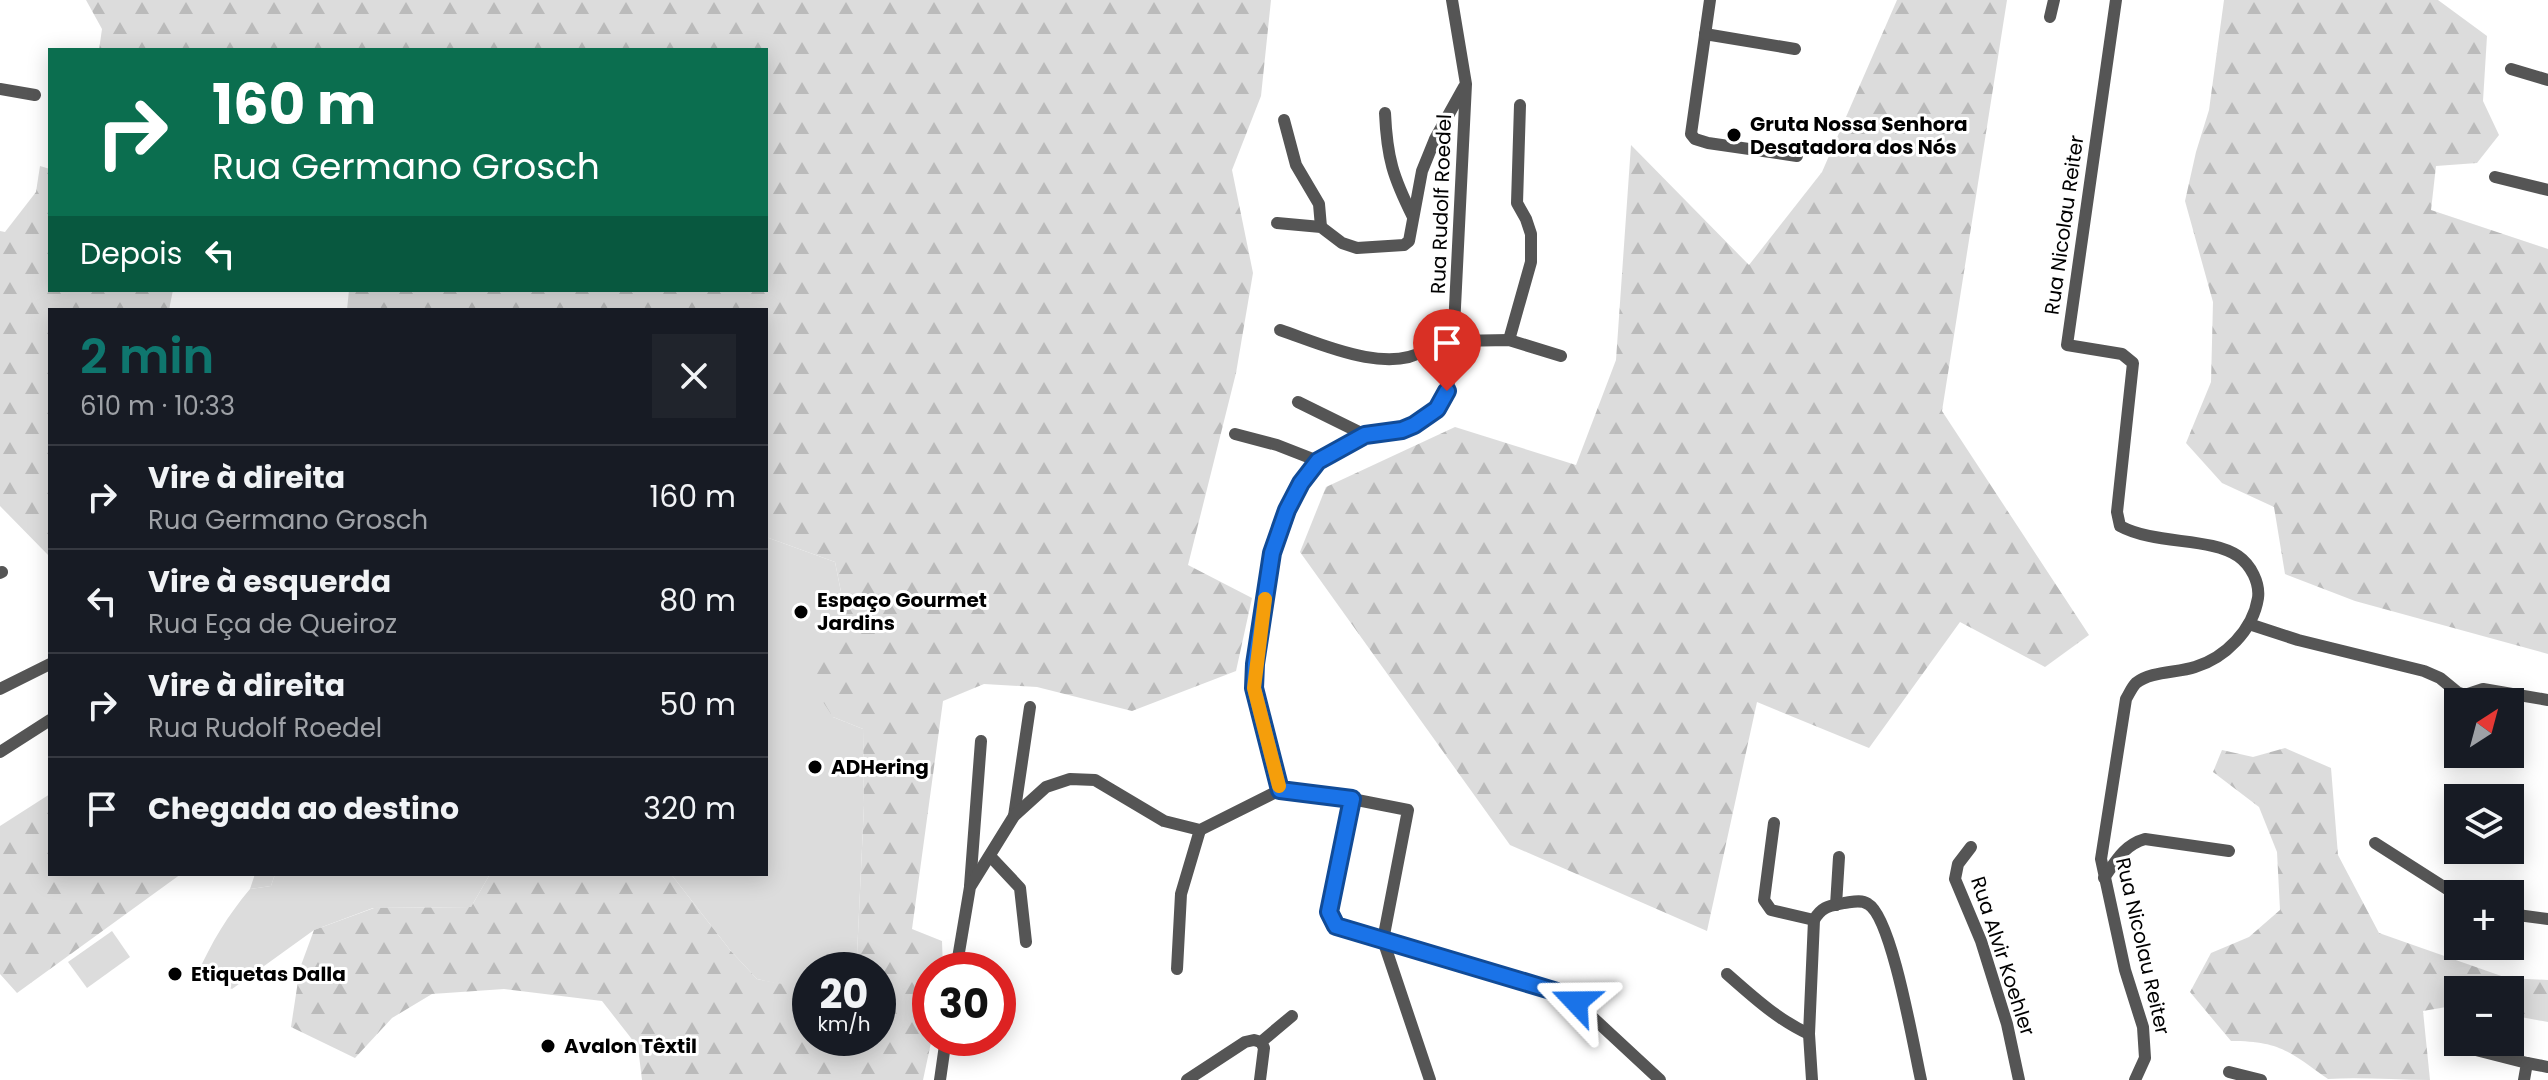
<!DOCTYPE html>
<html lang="pt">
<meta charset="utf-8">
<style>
body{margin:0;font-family:Poppins,sans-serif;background:#20242c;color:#f1f3f6;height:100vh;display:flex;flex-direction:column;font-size:30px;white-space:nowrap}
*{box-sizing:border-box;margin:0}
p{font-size:26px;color:#9ea1a6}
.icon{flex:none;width:44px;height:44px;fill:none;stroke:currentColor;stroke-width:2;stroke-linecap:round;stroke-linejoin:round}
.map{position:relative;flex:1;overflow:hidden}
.side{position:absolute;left:48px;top:308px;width:720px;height:568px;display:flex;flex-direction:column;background:#171b24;border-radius:0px;box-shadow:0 4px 20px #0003}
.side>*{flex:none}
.guide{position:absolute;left:48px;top:48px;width:720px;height:244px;border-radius:0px;box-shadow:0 4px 20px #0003;background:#0b6e4f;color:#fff;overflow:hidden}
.needle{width:52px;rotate:36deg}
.controls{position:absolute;left:2444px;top:688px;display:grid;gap:16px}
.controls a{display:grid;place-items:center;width:80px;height:80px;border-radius:0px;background:#171b24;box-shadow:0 4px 20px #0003;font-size:40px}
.speed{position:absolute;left:792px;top:952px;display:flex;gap:16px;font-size:40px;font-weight:700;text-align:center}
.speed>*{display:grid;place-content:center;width:104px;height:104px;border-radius:50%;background:#171b24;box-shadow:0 4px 20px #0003;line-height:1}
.speed small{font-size:20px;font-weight:400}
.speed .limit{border:12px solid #d22;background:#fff;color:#111}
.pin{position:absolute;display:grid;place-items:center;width:68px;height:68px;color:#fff;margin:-82px -34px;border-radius:50% 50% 50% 0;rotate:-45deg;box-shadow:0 0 8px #0007}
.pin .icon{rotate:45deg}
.me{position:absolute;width:88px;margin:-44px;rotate:293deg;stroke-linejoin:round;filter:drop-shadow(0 0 6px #0008)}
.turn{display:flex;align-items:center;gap:28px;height:168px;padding:0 32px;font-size:36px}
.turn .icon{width:104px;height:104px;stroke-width:2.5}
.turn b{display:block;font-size:56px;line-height:68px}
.then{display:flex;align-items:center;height:76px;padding:0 32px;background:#0003;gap:16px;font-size:30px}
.round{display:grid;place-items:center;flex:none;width:84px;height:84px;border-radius:0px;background:#20242c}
.summary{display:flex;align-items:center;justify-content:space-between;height:136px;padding:0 32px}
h1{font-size:48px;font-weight:600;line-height:60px;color:#0f766e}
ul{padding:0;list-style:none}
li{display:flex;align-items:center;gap:24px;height:104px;padding:0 32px;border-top:2px solid #363941}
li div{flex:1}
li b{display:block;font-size:30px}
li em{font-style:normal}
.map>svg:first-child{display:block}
</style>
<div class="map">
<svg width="2548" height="1080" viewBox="0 0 2548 1080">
<defs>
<pattern id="forest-firs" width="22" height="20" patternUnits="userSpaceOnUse" patternTransform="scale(2)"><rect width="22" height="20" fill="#dcdcdc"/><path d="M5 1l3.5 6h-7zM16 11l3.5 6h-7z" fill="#bbb"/></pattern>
</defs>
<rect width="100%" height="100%" fill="#fff"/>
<!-- green -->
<g fill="#dcdcdc">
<path d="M766,537L835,562L849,632L833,717L863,729L864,805L857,955L830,970H810V981L797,988L757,979L730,950L671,874H766Z"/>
<path d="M275,874H490L471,907L373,908L314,930L232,989L198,973C211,943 228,915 250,889L271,886Z"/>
<path d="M112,931L130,957L87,988L68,962Z"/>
</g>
<!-- forest -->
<g fill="url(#forest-firs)">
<path d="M86,0H1271L1261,96L1232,170L1253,273L1236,373L1188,565L1252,598L1236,671L1132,711L1037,687L984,684L943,701L912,929L942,941L943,970H930L932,1038L923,1080H642L638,1047L602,1001L504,989L432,994L392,1018L355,1058L291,1027L300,968L314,930L374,908L471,907L490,874H671L730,950L757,979L797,987L810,981V1038H878V970H830L857,955L864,805L863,729L833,717L804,673L849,632L835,562L766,537V310H347L349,290H766V50H99L102,29Z"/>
<path d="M1897,0H2007L1942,411L2089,635L2045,667L1960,622L1869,748L1757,702L1707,931L1510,845L1300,552L1326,487L1455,427L1576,465L1616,360L1631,145L1749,265L1822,172Z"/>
<path d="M2224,0H2438L2487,36L2483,101L2499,135L2477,163L2436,166L2431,210L2548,249V654L2355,601L2285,574L2274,507L2222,483L2186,443L2211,382L2213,302L2185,201L2196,152L2209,110Z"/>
<path d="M40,166L50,169V290H173L169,310H50V557L0,506V231L5,232L36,192Z"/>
<path d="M2285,748L2331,768L2338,855L2379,933L2507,978L2548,980V1022L2510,1015V990H2458V1005L2423,1011L2430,1080C2395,1080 2362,1077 2328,1079C2290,1052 2280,1041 2231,1041L2190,992L2211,953L2249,937L2280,910L2277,852L2259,807L2213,772L2222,750L2253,757Z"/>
<path d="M50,794V874H181L17,993L0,974V826Z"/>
<path d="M255,874H275L271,886L250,889Z"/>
</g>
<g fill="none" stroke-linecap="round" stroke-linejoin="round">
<!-- minor -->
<g stroke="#555" stroke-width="12">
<path d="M1710,0L1691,134L1695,139L1708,143L1797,156"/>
<path d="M2116,0L2067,345L2122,354L2133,363L2117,512L2120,526C2155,545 2210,537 2238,556C2251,565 2260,583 2258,598C2253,630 2225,658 2195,667C2177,673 2151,671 2136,683C2132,687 2129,694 2126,699L2101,859L2125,970L2143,1027L2145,1058L2135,1080"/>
<path d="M2050,17L2054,0"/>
<path d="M1705,34L1795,49"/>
<path d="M2511,69L2548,80"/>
<path d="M0,89L35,95"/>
<path d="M1385,113C1387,158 1393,177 1413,217"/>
<path d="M1284,120L1296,165L1319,204L1321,227"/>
<path d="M2495,177L2548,190"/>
<path d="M1277,223L1321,227L1342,243L1357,248L1404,245L1409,241L1422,171L1435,139L1464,87"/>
<path d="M1280,330C1319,343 1387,375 1425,350C1437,343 1447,329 1456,319"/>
<path d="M1509,340L1531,262V234L1526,219L1517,203L1520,105"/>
<path d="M1454,341L1509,340L1561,356"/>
<path d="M1298,402L1365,435"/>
<path d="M1235,434L1277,445L1318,461"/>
<path d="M0,573L2,572"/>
<path d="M2249,624L2298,640L2424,671L2440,678L2457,692L2465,695L2483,689L2548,700"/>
<path d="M0,689L50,664"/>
<path d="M0,752L50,720"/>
<path d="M1280,790L1254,688L1272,553L1287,510L1301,483L1318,461L1365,435L1402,430L1414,425L1437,409L1447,391L1452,368L1466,84L1452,0"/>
<path d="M1352,799L1329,912L1336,926L1554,991L1576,1002L1660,1080"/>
<path d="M1014,816L1030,707"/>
<path d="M1774,823L1764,900L1771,910L1814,920"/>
<path d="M2375,843L2458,896"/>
<path d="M1971,847L1958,864L1955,879L1981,941L2007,1024L2019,1080"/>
<path d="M990,856L1020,888L1026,942"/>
<path d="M2104,878C2116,861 2124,845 2145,839L2229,851"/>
<path d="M970,886L981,741"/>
<path d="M1836,905L1839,857"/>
<path d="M2510,914L2548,919"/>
<path d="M1177,969L1181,894L1200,830"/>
<path d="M956,970L970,887L1014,816L1046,787L1070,779L1095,780L1164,821L1200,830L1280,790L1352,799L1408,810L1383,940L1430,1080"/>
<path d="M1727,974C1752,996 1778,1020 1809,1034"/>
<path d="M2472,1049L2527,1063"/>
<path d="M2229,1072L2261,1080"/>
<path d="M940,1080L946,1038"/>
<path d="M1187,1080L1245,1042L1254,1040L1261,1042L1292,1016"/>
<path d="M1260,1080L1264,1048L1261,1042"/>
<path d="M1812,1080L1809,1034L1814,920C1822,906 1830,906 1844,903C1852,902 1861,899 1868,904C1892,917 1914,1049 1921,1080"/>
<path d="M2524,1080L2527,1063L2548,1067"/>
</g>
</g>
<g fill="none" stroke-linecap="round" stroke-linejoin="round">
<!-- route casing -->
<g stroke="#114b97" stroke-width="20">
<path id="route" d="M1447,391L1437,409L1414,425L1402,430L1365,435L1318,461L1301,483L1287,510L1272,553L1255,664L1254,688L1280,790L1352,799L1329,912L1336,926L1554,991L1576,1002"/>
</g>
<!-- route -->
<use href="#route" stroke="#1a73e8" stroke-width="14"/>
<!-- slow -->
<path stroke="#f59e0b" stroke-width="14" d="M1265,599L1254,688L1279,786"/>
</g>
<!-- markers -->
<g fill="#000" stroke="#fff" stroke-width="3">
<circle cx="1734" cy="135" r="8"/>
<circle cx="801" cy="612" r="8"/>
<circle cx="815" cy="767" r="8"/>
<circle cx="175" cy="974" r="8"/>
<circle cx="548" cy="1046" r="8"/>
</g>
<g text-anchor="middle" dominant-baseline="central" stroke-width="6" stroke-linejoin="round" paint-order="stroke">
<!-- poi labels -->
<g font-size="20" font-weight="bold" fill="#000" stroke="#fff" text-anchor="start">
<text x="1750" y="124">Gruta Nossa Senhora<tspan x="1750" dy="23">Desatadora dos Nós</tspan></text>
<text x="817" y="600">Espaço Gourmet<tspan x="817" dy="23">Jardins</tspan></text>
<text x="831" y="767">ADHering</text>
<text x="191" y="974">Etiquetas Dalla</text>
<text x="564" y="1046">Avalon Têxtil</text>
</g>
<!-- street labels -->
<g font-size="20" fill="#000" stroke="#fff">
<text transform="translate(1441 204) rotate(-88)">Rua Rudolf Roedel</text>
<text transform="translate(2064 225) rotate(-82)">Rua Nicolau Reiter</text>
<text transform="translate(2143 946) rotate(77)">Rua Nicolau Reiter</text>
<text transform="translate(2003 956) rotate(72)">Rua Alvir Koehler</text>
</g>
</g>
</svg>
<div class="controls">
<a><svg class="needle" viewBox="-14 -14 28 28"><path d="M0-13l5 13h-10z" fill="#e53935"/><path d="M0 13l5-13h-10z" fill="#9ea1a6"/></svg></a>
<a><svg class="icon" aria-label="layers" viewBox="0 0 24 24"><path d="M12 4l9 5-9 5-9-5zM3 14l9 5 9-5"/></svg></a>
<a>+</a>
<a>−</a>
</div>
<div class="speed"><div>20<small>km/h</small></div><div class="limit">30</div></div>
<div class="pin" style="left:1447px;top:391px;background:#d93025"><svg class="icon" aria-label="arrive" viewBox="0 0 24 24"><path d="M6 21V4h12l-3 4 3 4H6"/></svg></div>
<svg class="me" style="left:1576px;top:1002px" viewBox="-20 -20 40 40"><path d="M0-17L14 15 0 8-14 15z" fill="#1a73e8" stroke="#fff" stroke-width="4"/></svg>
<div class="guide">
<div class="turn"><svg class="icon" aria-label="right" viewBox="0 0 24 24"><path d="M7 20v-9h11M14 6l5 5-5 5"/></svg><div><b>160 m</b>Rua Germano Grosch</div></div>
<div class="then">Depois<svg class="icon" aria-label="left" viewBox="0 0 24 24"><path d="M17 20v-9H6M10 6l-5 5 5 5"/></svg></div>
</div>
<section class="side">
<div class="summary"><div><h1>2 min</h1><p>610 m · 10:33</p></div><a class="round"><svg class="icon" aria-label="close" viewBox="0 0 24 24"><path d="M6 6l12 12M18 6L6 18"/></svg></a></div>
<ul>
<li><svg class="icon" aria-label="right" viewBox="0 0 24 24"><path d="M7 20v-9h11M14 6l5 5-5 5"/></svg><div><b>Vire à direita</b><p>Rua Germano Grosch</p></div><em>160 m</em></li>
<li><svg class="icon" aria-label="left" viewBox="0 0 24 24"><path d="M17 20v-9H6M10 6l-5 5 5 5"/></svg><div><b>Vire à esquerda</b><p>Rua Eça de Queiroz</p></div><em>80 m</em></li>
<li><svg class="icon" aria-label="right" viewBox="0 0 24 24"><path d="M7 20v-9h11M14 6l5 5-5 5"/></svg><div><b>Vire à direita</b><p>Rua Rudolf Roedel</p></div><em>50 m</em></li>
<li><svg class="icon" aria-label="arrive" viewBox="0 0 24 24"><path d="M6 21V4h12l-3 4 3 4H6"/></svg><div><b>Chegada ao destino</b></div><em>320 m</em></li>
</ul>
</section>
</div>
